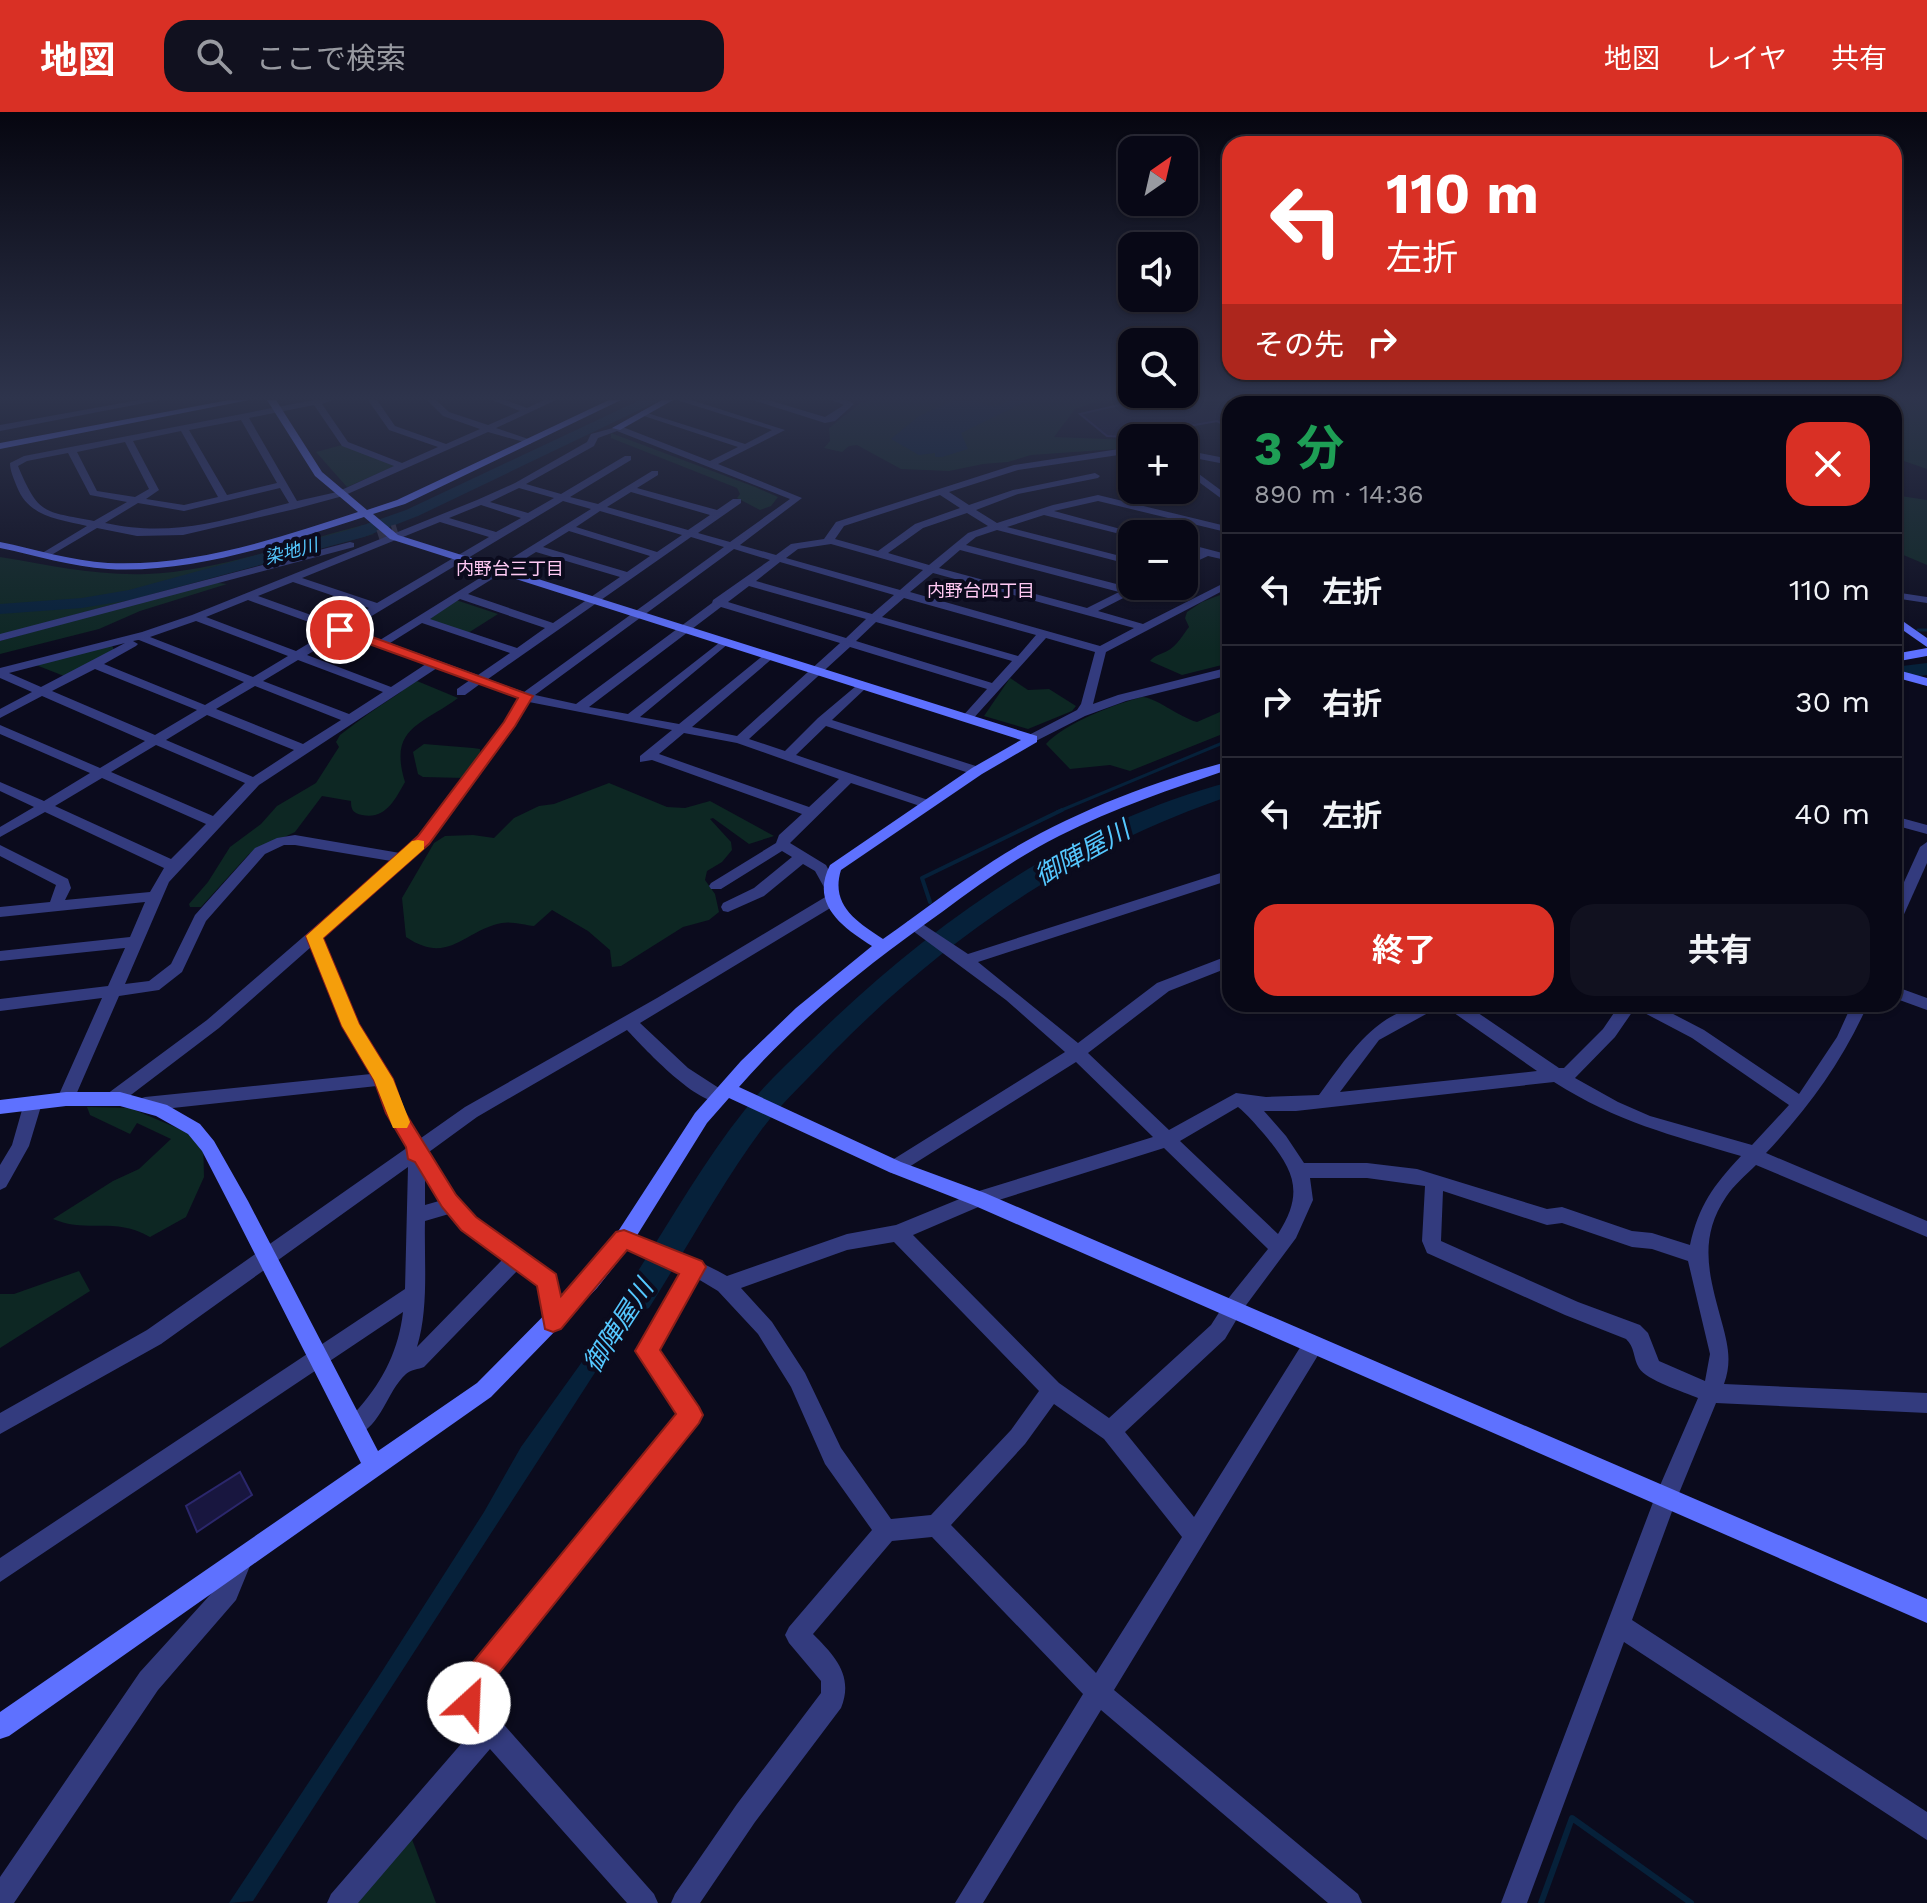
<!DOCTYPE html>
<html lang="ja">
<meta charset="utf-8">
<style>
body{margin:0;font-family:"Work Sans","Noto Sans JP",sans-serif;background:#11111f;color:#f1f3f6;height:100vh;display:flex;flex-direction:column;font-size:30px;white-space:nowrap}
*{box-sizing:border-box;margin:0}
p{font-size:26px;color:#989aa1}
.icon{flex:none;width:44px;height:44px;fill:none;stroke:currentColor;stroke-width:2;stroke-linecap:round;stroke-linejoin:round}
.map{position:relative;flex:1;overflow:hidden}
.details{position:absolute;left:1222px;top:284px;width:680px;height:616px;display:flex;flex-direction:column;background:#080816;border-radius:24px;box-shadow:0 2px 6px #0004,0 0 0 2px #292935}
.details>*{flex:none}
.guide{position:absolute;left:1222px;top:24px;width:680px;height:244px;border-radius:24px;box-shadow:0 2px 6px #0004,0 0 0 2px #292935;background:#d93025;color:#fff;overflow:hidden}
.needle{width:52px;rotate:34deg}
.buttons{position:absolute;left:1118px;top:24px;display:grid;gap:16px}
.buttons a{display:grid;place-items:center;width:80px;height:80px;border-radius:16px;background:#080816;box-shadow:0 2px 6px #0004,0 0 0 2px #292935;font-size:40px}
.pin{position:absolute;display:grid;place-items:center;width:68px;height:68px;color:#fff;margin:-34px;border:4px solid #fff;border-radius:50%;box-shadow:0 2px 8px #0007}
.me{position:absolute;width:88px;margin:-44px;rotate:25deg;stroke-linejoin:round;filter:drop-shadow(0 0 6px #0008)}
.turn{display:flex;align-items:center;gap:28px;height:168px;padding:0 32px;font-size:36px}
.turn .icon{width:104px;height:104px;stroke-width:2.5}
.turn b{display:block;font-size:56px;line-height:68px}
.then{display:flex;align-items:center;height:76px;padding:0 32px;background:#0003;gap:16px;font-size:30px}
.round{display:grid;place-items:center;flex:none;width:84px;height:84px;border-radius:24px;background:#11111f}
.head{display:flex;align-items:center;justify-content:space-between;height:136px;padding:0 32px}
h1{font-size:48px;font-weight:700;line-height:60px;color:#1e9e55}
.primary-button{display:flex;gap:16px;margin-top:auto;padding:16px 32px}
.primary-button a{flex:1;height:92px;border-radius:24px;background:#d93025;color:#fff;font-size:32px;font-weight:700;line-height:92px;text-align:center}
.primary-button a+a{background:#11111f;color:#f1f3f6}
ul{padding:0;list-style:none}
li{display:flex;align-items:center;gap:24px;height:112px;padding:0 32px;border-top:2px solid #292935}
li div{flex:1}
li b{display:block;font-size:30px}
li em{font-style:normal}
header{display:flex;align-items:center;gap:48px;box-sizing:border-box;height:112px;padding:0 40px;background:#d93025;color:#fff}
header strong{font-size:38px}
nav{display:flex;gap:44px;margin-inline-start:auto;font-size:28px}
.search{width:560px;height:72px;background:#11111f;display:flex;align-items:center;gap:20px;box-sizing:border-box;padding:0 28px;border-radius:24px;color:#989aa1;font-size:30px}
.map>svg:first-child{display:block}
</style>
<header>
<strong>地図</strong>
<div class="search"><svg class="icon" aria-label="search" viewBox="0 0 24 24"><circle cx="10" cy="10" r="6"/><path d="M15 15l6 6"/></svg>ここで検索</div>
<nav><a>地図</a><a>レイヤ</a><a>共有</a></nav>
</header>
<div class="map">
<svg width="1927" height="1791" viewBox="0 0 1927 1791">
<rect width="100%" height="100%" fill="#0b0b1d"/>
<!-- green -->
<g fill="#0d2723">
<path d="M872,288H1102L1075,297L1054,325L1132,328V336L1031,343L1008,350L983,352L949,359L901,357L857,333L849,334L842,340L824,336L830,329L829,316L859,292Z"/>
<path d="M1715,288H1901L1910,291L1905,288H1927V357L1898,347L1894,354V292H1717Z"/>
<path d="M611,321L755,375L778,385L771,394L760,398L737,386L740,382L737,376L611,326Z"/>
<path d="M342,333L395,354L347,375L316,340Z"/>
<path d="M1894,383L1927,388V453L1894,439Z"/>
<path d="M363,413L374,422L0,523V445C49,453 97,464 147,462C215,460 297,430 363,413Z"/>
<path d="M210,470L227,472L140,499L99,517L0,542V529Z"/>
<path d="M1220,483L1230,484V551L1182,563L1150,549C1156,542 1161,543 1169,538C1177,533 1183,523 1189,515L1185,506L1187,500L1202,490Z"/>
<path d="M456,488L498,502L468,521L426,506Z"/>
<path d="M112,533L114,538L64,564L36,553Z"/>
<path d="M1010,566L1028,578L1049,577L1076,594L1072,599L1028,617L984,604Z"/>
<path d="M417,569L458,586C422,613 388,615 405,670C395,688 385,708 362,703C353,701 351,698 351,689L322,684L295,720L249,742L201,795H190L189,792L208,770L230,735L261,712L277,694L316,671L339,635L336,630L340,623C358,609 376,596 395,584C404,579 406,572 417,569Z"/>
<path d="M1142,585C1155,585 1179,605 1197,610L1229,596L1230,612L1220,623L1130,659L1110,653L1070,657L1046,632C1065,611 1115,592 1142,585Z"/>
<path d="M424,632L473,636L480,637V642L465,666L423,665L418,662L413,640Z"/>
<path d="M609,671L667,695L685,696L710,689L774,724L749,732L713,706L710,707L731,730L732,738L722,750L707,759L705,768L715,782L719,800L709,808L683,815L621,854L612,855L610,838L588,819L552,798L534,814C525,813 511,809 502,811C464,818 449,854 406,825L402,786L434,731L445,724L473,723L494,726L514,706L539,694L554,692Z"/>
<path d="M87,995L130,996L203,1027L204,1065L186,1105L150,1125C113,1104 89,1122 53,1107L113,1069L139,1057L171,1027L137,1011L130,1022L90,1003Z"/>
<path d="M79,1159L90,1179L0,1236V1182H14Z"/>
<path d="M407,1714L436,1791H340Z"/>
</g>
<!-- water -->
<g fill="#06213a">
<path d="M955,288H972L995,295L1009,288H1029L961,321L968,337L942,345H935V341L919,343L891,327L919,304Z"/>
<path d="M650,1155L662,1157L253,1789L229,1791L379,1564L484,1400L521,1335Z"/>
</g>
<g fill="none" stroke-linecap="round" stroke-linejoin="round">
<!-- stream-far2 -->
<g stroke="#06213a" stroke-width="3">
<path d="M1894,518H1901"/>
<path d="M1918,518H1927"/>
<path d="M1057,700L1225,630"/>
</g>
<!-- stream-far1 -->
<path stroke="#06213a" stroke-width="4" d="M930,790L922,766L1062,698"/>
<!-- stream -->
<path stroke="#06213a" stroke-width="6" d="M1541,1791L1572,1706L1691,1791"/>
<!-- river -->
<g fill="#06213a" fill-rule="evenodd">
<path d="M640,288H660L418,404L364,425L130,488L82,496L0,502V492L82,486L129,478L352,417L406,398Z"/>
<path d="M1927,551V563L1894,567V555Z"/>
<path d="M1230,670V684C1076,736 945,826 832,941C809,966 783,989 762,1017C720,1074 687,1136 649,1196L638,1200L627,1196L622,1186L627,1176C666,1117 700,1054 744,999C764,973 788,951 811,929C928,814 1069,712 1230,670Z"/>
</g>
</g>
<!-- building -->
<g fill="#18163f" stroke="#2b276c" stroke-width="2">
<path d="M1141,288H1230V316L1217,309L1127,325L1107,324L1080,302Z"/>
<path d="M240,1360L252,1383L197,1420L186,1394Z"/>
</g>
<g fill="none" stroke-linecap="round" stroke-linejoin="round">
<!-- street-tunnel -->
<path stroke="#31314a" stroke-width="10" stroke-dasharray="10 5" stroke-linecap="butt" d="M378,423L397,417"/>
<!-- street -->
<g fill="#333b7e" fill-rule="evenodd">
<path d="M139,288H160L0,319V313Z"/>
<path d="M314,288H333L322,292L348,330L402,351L438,335L389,318L368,288H377L395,314L446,332L480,317L443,304L427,288H436L449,300L488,313L520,299L492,288H505L527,296L544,288H556L496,316L531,328V332L488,320L343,384L295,397L183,423L137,424L97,416L48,445L39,443L87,414C58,407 29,405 17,375C14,367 10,359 10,351L24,344ZM314,293L342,334L394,354L337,380L297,389L249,306ZM241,308L277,371L227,383L189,318ZM181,319L218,385L184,393L146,387L159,378L133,329ZM125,330L149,377L135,385L97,379L77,340ZM68,341L90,383L127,390L94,409C44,399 39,404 18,354L27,349ZM280,376L289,391C222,408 174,426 105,411L138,391L184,399Z"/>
<path d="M677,288H691L785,318L718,352L802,386L740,433L776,443L791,432L824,427L836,410L1014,353L1132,335V341L1018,358L949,380L969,393L1013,378L1095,361L1100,364L1098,366L1018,382L976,398L997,411L1053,393L1098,383L1230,415V421L1098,389L1054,399L1139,422H1132V425L1044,403L1007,415L1132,447V453L997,418L976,425L966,433L1128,475H1137V479L1098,499L1143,512L1230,468V475L1106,540L1093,592L1118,583L1230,555V563L1126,589L1085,604L1032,631L1027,630V624L1077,598L1081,592L1095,540L1046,526L971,609L967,610L961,606L987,577L850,535L749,627L785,639L818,606L862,569L868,573L866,576L832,608L982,656L984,659L977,663L972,662L826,614L796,643L931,689L933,692L926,696L851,671L790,731L826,753L837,774L835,777H825L815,759L803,752L764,784L728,800L723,799L721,795L723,791L754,776L792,745L782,739L721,777H711L709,774L711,771L776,731L779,723L802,702L652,648L640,650V644L672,618L529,590L514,614L428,731L322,825L359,913L391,967L403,999L421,1026L465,995L657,886L827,784H837L839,788L837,792L640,911L688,956L725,980L728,985L725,990C700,997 644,936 627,918L477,1005L429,1040L455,1083L475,1105L555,1163L563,1210L560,1216L553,1219L546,1216L539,1173L518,1158L424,1255C419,1257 410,1258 406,1262C386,1280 383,1313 354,1325L347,1322L343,1315C347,1306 353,1303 359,1296C384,1268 399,1236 403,1200L0,1470V1446L405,1177L408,1055L161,1232L0,1322V1301L147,1218L408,1035L386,1001L377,974L145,999L139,997L136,992L139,987L145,985L371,962L343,914L311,835L219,916L119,992H107L104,987L107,982L207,908L391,749L295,733H284L265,742L206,809L182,860L159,878L119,884L72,992H60L57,987L102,886L0,899V887L108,874L125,836L0,849V839L130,825L145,790L0,805V795L50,790L56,773L0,744V733L68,767L71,776L65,788L150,780L164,756L45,700L0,725V715L34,695L0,679V670L44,689L90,661L0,622V613L100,656L145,629L42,584L0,606V597L32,580L0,566V556L142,520L192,503L477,388L515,371L587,330L591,322L620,314L710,349L738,335L641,303V299L745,332L772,318ZM617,319L790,387L730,430L698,421L741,391V387H733L717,398L637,376L658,363V359H652L598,392L570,385L631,348V344H625L561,382L526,372L594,334L598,326ZM519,376L554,386L528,401L490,390ZM631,380L710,403L688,418L607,395ZM940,383L960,396L915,412L878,439L835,427L844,414ZM563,389L591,397L380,528L350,517ZM481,393L521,406L496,420L449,406ZM600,399L682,423L657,440L576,415ZM967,401L988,414L968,421L929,453L888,441L923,416ZM440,410L489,425L377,491L302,466ZM569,419L650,444L627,460L543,435ZM691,425L724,435L524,580L488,567ZM831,432L923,458L900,478L786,446L798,437ZM734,437L770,448L713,488L712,491L576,592L535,583ZM960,438L1119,480L1087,496L939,456ZM536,440L620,465L553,511L468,482ZM780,450L894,483L872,502L756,469ZM933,461L1134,516L1100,534L910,480ZM293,470L369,496L339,513L258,484ZM749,474L866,507L846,526L728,490ZM904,486L1036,523L1018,544L882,505ZM460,487L545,516L517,536L430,507ZM248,488L331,518L296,539L206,505ZM721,495L840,531L737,624L692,615L773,546V542H765L679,612L640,605L728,532L730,530L724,527L628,602L589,595ZM196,509L288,544L253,565L150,525ZM876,510L1012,549L992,571L856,529ZM422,511L510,541L478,563L390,531ZM342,522L426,552L391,575L307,543ZM138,528H139L244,570L205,593L104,552L136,534L138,532L133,529ZM125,531L41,575L9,561ZM298,548L383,580L349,602L263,569ZM437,556L470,568L457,577V583H465L480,572L519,586L504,610L418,725L400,741L295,723L277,726L255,736L195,803L171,852L149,869L125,872L169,770L259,673ZM95,557L197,598L155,623L52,579ZM255,574L341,608L303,632L216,597ZM207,603L294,638L253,665L166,628ZM684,621L737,631L839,667L809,695L659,642ZM156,633L245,671L213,704L111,660ZM102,666L206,712L171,747L55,694ZM425,1066L439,1089L425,1093ZM449,1102L461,1117L503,1147L417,1235C429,1196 424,1150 425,1109Z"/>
<path d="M753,288H768L825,305L844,293L832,288H847L854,292L835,309L825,311Z"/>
<path d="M1553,288H1566L1572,292H1560Z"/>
<path d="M1184,338L1230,347V353L1184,344Z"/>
<path d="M1184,351L1230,385V393L1184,359Z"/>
<path d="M1158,378H1180C1175,383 1163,383 1158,378Z"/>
<path d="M350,430L354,431V435L0,529V522Z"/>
<path d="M1184,431L1230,443V449L1208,444L1184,455V448L1198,441L1184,437Z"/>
<path d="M1894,480L1927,485V491L1894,486Z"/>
<path d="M1894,704L1927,713V722L1894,713Z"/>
<path d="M1927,730V751L1901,809L1894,814V792L1920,735Z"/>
<path d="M1230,758V768L978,850L1078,931L1157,871L1230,843V855L1169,879L1088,941L1169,1018L1236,981L1266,985L1319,983C1351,940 1380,892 1439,892L1437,896L1379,928L1340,980L1537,959L1447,896L1445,892H1465L1559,956H1564L1603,917L1620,892H1654L1704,918L1799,982L1837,925L1852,892H1868C1842,950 1809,995 1766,1041L1927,1109V1125L1756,1053C1746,1063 1734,1073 1726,1085C1697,1128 1710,1166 1722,1211C1728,1233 1732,1250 1724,1272L1927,1281V1301L1716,1291L1677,1386L1632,1508L1927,1700V1728L1624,1530L1527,1791H1501L1655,1385L1698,1286C1684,1280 1646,1268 1639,1256C1633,1246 1635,1235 1626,1227L1565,1203L1427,1141L1422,1129L1425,1074L1367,1066H1310L1313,1088L1296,1126L1241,1200L1225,1227L1125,1320L1194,1405L1306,1226L1313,1224L1320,1226L1323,1233L1320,1240L1114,1578L1358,1782L1362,1791H1328L1101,1598L983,1791H955L1083,1582L932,1425L892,1429L813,1522C835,1544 854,1564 841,1596L755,1710L700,1791H671L675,1782L737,1692L821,1581V1569L789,1531L785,1523L789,1515L872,1418L825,1352L791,1275L758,1222L718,1179L698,1167L658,1238L698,1296L701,1303L698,1310L485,1577L482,1588L654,1782L658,1791H627L490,1637L358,1791H327L331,1782L474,1617L457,1591L465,1562L678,1302L637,1239L681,1161L617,1133L615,1127L617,1121L624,1119L631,1121C663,1136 696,1146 727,1164L847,1122L896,1113L979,1079L1153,1025L1076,950L901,1060L895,1062L889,1060L886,1055L889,1050L1065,940L1006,888L905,813L908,809H918L968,842ZM1635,896L1692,926L1789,993L1752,1033L1650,1004L1618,990L1575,966L1615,925ZM1554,970C1617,1010 1671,1023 1741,1044C1713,1074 1699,1093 1690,1133L1652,1121L1632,1119L1562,1095L1547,1097L1417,1057L1367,1051H1304L1286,1024L1264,999H1296ZM1238,995C1247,1002 1256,1013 1264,1022C1294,1058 1305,1080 1278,1122L1180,1029ZM1164,1036L1268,1137L1227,1188L1211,1213L1109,1306L1059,1271L913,1123L983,1093ZM1443,1079L1547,1113L1562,1111L1632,1135L1652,1137L1688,1149L1710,1242L1705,1269L1659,1249L1648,1221L1640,1213L1578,1190L1441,1129ZM894,1130L1039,1279L1011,1318L931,1403L891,1407L841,1336L805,1261L772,1210L741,1176L847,1138ZM1054,1292L1104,1327L1182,1425L1096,1561L951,1413L1025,1332Z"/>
<path d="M1894,874L1927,886V898L1894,886Z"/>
<path d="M33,984L39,986L42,991L29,1034L6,1075L0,1078V1053L12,1033L24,991L27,986Z"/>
<path d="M241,1438L249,1441L252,1449L236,1488L158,1578L14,1791H0V1765L140,1560L220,1472L233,1441Z"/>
</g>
<!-- secondary -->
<g fill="#5e71ff" fill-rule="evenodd">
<path d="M229,288H249L0,337V331Z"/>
<path d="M267,288H276L322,360L367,398L397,388L609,288H621L405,392L373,402L398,423L1037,624V630L982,662L841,758C830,793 857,810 883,827C920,801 956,773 993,749C1062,704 1151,670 1230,649V657C1172,677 1114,696 1059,724C1017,745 980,772 942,800C869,852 798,907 739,975L901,1050L985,1081L1927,1487V1511L973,1093L889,1060L729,986L707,1011L631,1133L597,1176L491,1285L9,1624L0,1627V1600L361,1351L234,1101L202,1039L188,1022L156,1004L120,994H66L0,1002V988L66,980H120L167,993L200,1012L214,1029L248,1089L378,1339L477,1271L583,1164L617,1121L695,1001L741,949L796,896L872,834C842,815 810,792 830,753L972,656L1021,628L390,427L364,405C286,430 191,462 108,457C72,455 35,443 0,436V430C35,437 72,449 108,451C192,455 279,426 358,400L315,364Z"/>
<path d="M662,288H673L620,318L612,316Z"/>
<path d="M1321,288H1331L1335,292H1325Z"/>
<path d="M1583,288H1592L1589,292H1580Z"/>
<path d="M1706,288H1715L1716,292H1708Z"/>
<path d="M1894,503L1927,526V535L1894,512Z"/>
<path d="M1927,536V544L1894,550V542Z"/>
<path d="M1894,557L1927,566V574L1894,565Z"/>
</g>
</g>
<!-- sky -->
<linearGradient id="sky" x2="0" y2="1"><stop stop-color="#060610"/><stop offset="0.53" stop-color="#2e344c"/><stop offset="1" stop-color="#2e344c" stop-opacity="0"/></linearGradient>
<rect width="1927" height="539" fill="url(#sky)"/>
<!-- route -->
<path fill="#d93025" stroke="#8d1f18" stroke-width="2" d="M336,515H345L533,584L515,614L429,732L323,826L359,912L393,967L404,999L456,1083L476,1105L556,1162L561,1184L616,1120L624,1118L702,1149L706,1155L660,1238L699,1295L703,1303L699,1311L486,1577L479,1601L469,1605L460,1601L456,1591L464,1561L676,1302L635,1239L679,1162L627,1138L561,1217L553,1220L545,1217L537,1174L461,1118L442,1095L415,1050L408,1047L406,1035L386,1001L374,968L342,914L306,824L418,724L504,610L518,586L336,520Z"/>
<!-- slow -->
<path fill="#f59e0b" d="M418,728L424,729V737L323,826L359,912L393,967L410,1010L407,1016H393L374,968L342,914L306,824L412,729Z"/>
<g text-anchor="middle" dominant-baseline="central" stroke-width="8" stroke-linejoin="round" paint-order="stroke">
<!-- far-water labels -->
<g font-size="18" font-style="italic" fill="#55c8ff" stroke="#0b0b1d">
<text transform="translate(291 439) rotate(-15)">染地川</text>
</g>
<!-- far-neighbourhood labels -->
<g font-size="18" fill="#ffc9f3" stroke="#0b0b1d">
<text x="510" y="456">内野台三丁目</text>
<text x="981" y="478">内野台四丁目</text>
</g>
<!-- near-water labels -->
<g font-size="26" font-style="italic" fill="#55c8ff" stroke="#0b0b1d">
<text transform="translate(1082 741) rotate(-29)">御陣屋川</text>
<text transform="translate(618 1214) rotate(-57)">御陣屋川</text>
</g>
</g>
</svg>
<div class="buttons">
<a><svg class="needle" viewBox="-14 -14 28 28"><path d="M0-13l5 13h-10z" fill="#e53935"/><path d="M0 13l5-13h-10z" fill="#989aa1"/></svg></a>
<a><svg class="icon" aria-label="sound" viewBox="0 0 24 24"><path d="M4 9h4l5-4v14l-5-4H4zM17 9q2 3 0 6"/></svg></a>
<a><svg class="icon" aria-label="search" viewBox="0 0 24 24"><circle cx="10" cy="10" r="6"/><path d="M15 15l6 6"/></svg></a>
<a>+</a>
<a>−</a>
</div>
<div class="pin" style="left:340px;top:518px;background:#d93025"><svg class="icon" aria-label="arrive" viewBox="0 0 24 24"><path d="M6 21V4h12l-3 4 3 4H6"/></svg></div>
<svg class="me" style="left:469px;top:1591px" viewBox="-20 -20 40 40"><circle r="19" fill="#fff"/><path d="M0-13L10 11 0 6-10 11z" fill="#d93025"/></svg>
<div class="guide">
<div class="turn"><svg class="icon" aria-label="left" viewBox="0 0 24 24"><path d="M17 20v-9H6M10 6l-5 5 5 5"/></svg><div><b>110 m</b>左折</div></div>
<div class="then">その先<svg class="icon" aria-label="right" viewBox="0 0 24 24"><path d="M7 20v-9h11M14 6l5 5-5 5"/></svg></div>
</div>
<section class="details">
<div class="head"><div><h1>3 分</h1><p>890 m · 14:36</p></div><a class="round" style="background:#d93025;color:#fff"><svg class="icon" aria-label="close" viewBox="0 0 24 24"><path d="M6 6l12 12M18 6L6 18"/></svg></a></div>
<ul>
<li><svg class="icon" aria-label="left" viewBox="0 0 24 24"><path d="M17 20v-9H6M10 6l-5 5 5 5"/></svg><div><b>左折</b></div><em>110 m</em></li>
<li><svg class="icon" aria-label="right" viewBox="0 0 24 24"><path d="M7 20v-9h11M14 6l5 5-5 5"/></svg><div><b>右折</b></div><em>30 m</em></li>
<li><svg class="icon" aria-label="left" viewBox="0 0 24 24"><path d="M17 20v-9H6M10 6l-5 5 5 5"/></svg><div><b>左折</b></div><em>40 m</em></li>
</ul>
<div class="primary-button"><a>終了</a><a>共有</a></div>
</section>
</div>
